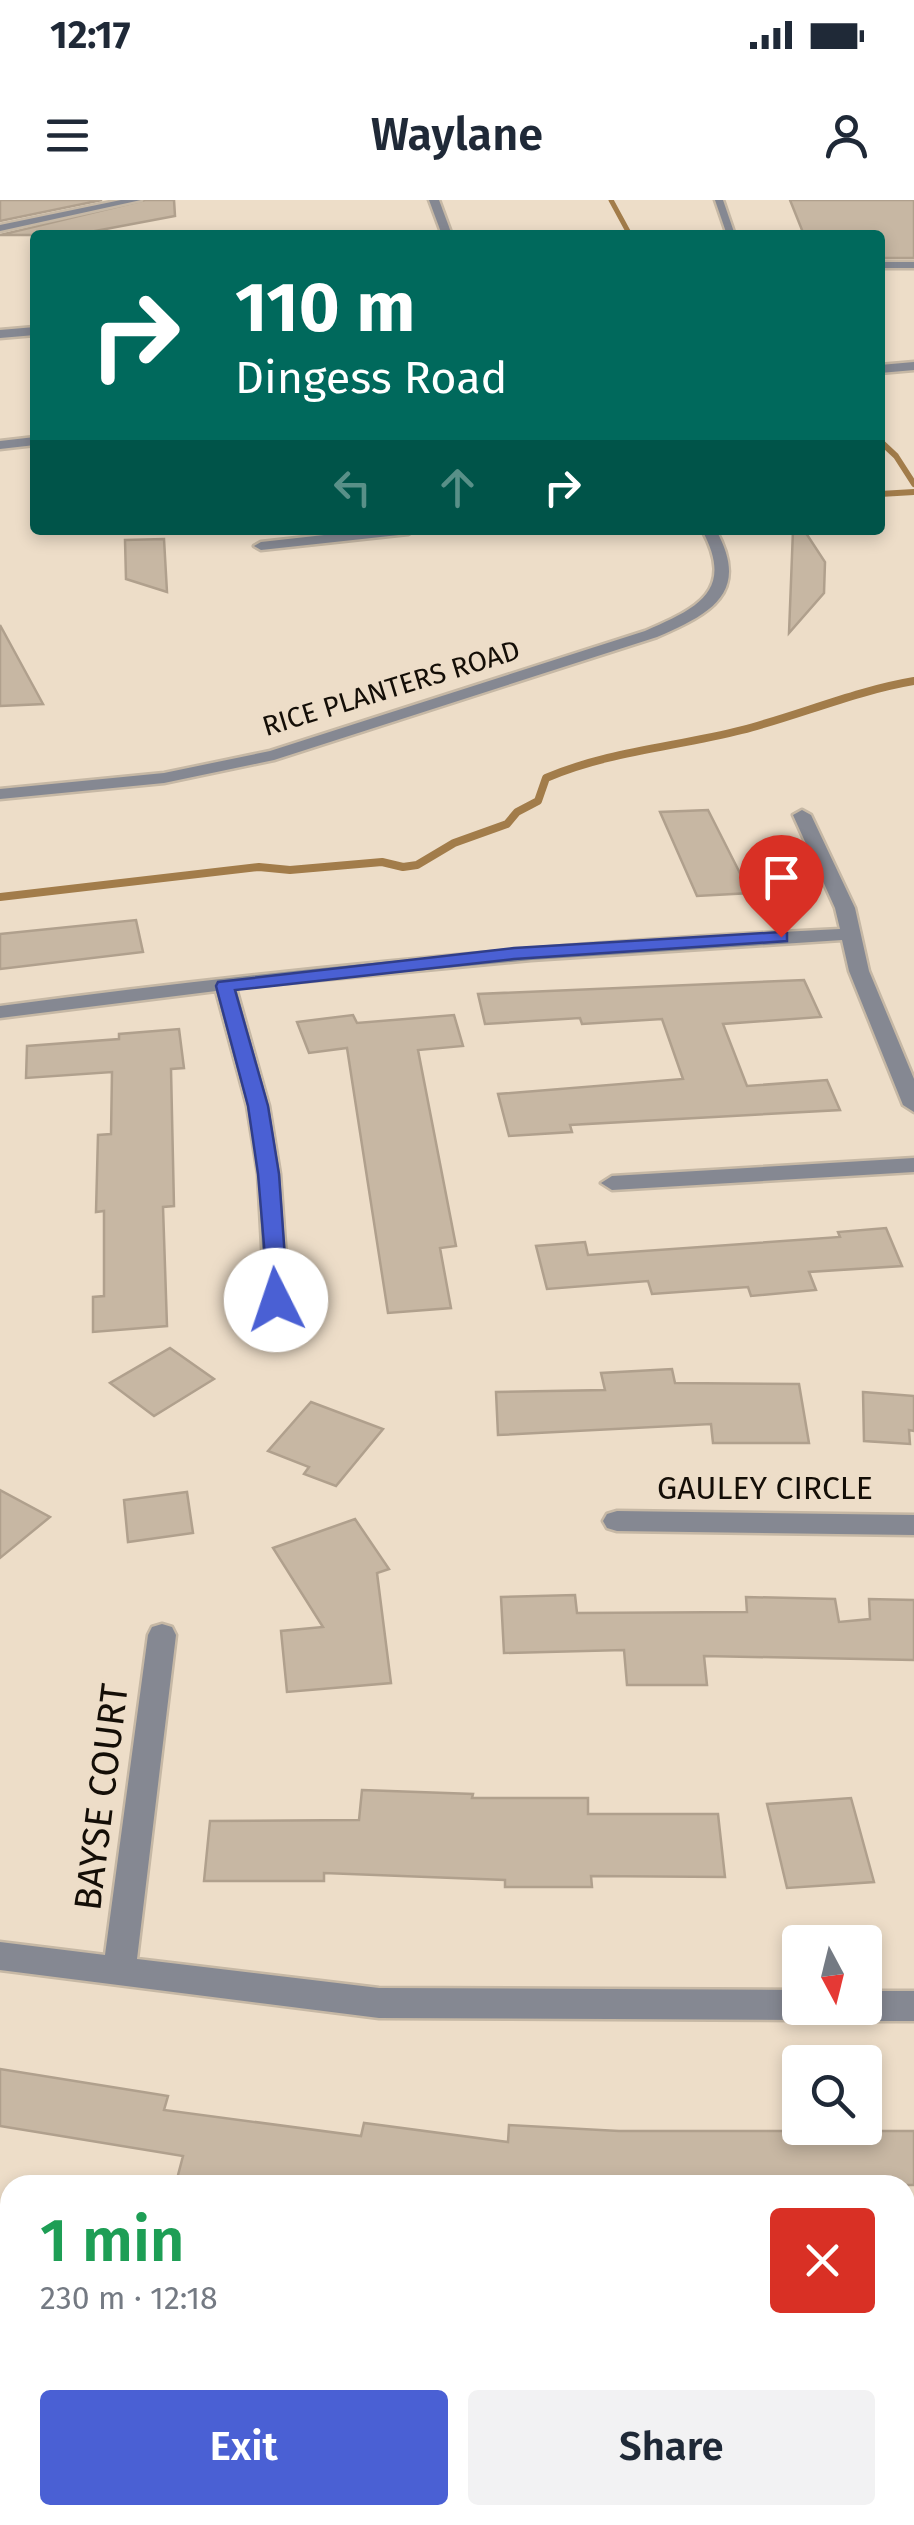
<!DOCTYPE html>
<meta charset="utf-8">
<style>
body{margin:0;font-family:"Fira Sans",sans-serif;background:#f2f2f3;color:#1f2937;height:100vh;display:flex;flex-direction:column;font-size:38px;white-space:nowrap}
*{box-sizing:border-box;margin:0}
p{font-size:32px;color:#747a83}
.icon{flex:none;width:55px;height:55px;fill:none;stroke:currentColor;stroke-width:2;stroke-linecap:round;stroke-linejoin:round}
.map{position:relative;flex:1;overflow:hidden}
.details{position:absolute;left:0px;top:1975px;width:915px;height:350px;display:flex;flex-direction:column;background:#fff;border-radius:30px 30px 0 0;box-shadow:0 5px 15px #0003}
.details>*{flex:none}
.banner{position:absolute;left:30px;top:30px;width:855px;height:305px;border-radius:10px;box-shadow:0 5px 15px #0003;background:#00695c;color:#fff;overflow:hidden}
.needle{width:65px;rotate:173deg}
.buttons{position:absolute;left:782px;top:1725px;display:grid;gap:20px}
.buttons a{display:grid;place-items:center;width:100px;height:100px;border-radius:10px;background:#fff;box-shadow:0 5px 15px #0003;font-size:50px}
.pin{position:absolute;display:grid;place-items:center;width:85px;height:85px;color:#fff;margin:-102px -42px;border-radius:50% 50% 50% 0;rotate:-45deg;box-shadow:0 0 10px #0007}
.pin .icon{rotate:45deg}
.me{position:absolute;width:110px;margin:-55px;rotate:356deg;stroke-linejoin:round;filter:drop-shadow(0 0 8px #0008)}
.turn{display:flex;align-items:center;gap:35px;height:210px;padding:0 40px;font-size:45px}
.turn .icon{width:130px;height:130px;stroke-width:2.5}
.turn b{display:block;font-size:70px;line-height:85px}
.lanes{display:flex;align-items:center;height:95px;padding:0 40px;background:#0003;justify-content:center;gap:50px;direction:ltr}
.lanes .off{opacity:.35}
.round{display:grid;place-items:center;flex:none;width:105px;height:105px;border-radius:10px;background:#f2f2f3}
.overview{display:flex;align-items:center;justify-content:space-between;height:170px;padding:0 40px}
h1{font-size:60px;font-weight:600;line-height:75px;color:#1e9e55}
.cta{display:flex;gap:20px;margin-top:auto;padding:20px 40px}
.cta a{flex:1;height:115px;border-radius:10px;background:#4a60d4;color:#fff;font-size:40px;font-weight:600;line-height:115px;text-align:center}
.cta a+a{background:#f2f2f3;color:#1f2937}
.status{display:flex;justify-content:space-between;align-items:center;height:70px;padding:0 50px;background:#fff;direction:ltr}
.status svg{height:28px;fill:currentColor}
header{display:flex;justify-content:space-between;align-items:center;height:130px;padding:0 40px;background:#fff;font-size:45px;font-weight:600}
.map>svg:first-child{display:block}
</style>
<div class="status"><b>12:17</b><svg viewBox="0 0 49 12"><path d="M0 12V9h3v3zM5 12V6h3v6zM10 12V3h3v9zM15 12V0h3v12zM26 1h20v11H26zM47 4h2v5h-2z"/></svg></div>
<header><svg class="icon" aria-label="menu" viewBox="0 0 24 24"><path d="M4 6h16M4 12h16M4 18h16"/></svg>Waylane<svg class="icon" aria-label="person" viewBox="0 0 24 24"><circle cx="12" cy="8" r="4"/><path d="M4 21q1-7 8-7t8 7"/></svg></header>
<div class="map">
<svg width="914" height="2325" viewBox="0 0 914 2325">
<rect width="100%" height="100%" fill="#edddc8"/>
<!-- green -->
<g fill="#e4c49c">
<path d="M0,2120L10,2121V2294L0,2311Z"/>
<path d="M584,2315H790V2325H599Z"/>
</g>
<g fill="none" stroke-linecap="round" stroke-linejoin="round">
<!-- stream-far2 -->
<path stroke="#a27c4a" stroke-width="5" d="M611,0L630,35"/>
<!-- stream-far1 -->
<g stroke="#a27c4a" stroke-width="6">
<path d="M880,241L896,256L914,284"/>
<path d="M880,294L914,292"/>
</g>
<!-- stream -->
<path stroke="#a27c4a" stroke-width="8" d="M0,697L259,667L290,670L382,662L403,667L417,665L454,643L507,624L517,612L538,601L546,578C609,551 676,547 742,530C800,515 855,491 914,481"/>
</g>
<!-- building -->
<g fill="#c7b7a3" stroke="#b0a08d" stroke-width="2.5">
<path d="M0,0H102L0,21Z"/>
<path d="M145,0H174L175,16L74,35H0Z"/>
<path d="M790,0H914V58H880V35H804Z"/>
<path d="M793,330H804L825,362L824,393L789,433Z"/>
<path d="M164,339L167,392L126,379L125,340Z"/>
<path d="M0,425L43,504L0,506Z"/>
<path d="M708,610L750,693L697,696L660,612Z"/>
<path d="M136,720L143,752L0,769V734Z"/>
<path d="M804,780L821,817L723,824L747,886L827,880L840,910L570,925L572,932L509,936L498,894L683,879L662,819L582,824L580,818L485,824L478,794Z"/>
<path d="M353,815L357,823L454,815L463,846L418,850L456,1046L440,1048L451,1108L388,1113L347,848L309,853L297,822Z"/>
<path d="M179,829L184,868L171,869L174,1006L163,1007L167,1126L93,1132V1097L104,1096V1011L96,1012L98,935L111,934L112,872L26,878L27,846L119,839V834Z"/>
<path d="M886,1028L902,1066L809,1072L816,1090L751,1096L748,1087L652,1094L648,1081L547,1089L536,1046L585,1042L588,1055L840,1037L838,1032Z"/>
<path d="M170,1148L214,1179L154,1216L110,1183Z"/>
<path d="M672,1169L675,1183L799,1184L809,1243H713L711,1224L498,1235L496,1192L605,1190L601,1173Z"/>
<path d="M863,1192L914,1196V1231L909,1230L910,1244L864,1241Z"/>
<path d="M311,1202L383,1229L336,1286L304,1274L309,1267L268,1251Z"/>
<path d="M0,1290L50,1317L0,1358Z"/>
<path d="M187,1292L193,1333L128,1342L124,1300Z"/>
<path d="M355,1319L389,1369L377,1373L391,1483L287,1492L281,1431L323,1427L273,1348Z"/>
<path d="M575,1395L577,1413L747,1412L746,1397L835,1399L839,1422L870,1419L869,1399L914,1400V1460L704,1456L707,1485H627L624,1450L504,1453L501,1397Z"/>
<path d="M362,1590L473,1594L472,1598H588V1614H718L725,1677L591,1676L592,1687H505V1680L324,1673V1681H204L210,1621L359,1620Z"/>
<path d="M851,1598L874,1682L787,1688L767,1604Z"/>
<path d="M0,1869L168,1896L164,1910L361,1936L364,1923L508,1942L509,1925L619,1931H914V1985H225L177,1979L183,1956L0,1926Z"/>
</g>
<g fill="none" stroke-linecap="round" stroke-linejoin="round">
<!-- lane casing -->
<g stroke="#c6b8a5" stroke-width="5">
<g id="lane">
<path d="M715,0H723L735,35H727Z"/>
<rect x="880" y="62" width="34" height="6"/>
</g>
</g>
<!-- street casing -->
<g stroke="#c6b8a5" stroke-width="5">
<g id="street">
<path d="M121,0H141L0,31V25Z"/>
<path d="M429,0H439L452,35H442Z"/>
<path d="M35,127V135L0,138V130Z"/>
<path d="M914,162V170L880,173V165Z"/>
<path d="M35,237V245L0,249V241Z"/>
<path d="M369,330H415L408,334L261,350L254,346L261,342Z"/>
<path d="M702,330H716C751,393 710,414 657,437L274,560L164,583L0,599V589L164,573L270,551L645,431C698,408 735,391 702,330Z"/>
<path d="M802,610L811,615L855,708L869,771L914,879V912L903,905L849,771L842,740L531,760L236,788L269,906L280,974L289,1100L277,1108L265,1100L258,974L247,906L216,791L0,818V806C279,769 559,742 840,729L835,708L793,615Z"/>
<path d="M914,958V972L612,990L601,983L612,976Z"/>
<path d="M617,1311L914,1315V1335L617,1331L607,1328L603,1321L607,1314Z"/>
<path d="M162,1424L172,1427L176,1435L137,1759L379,1788L800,1790V1808H815L812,1815L800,1820L379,1818L0,1770V1742L105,1755L148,1435L152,1427Z"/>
<path d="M865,1791H914V1821H865L853,1816L849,1808H865Z"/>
</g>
</g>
<!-- lane -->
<use href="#lane" fill="#858892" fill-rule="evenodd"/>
<!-- street -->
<use href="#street" fill="#858892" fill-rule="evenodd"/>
</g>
<!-- route -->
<path fill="#4a60d4" stroke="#303e8a" stroke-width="2.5" d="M781,732L787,733V741L514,759L235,790L268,906L279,974L288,1100L284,1105H269L258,974L248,906L216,786L218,782L514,748Z"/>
<g text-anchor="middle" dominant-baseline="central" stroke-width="8" stroke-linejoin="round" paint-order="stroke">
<!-- far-street labels -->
<g font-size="28" fill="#140e07" stroke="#edddc8">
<text transform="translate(391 488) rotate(-17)">RICE PLANTERS ROAD</text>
</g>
<!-- street labels -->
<g font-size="32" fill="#140e07" stroke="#edddc8">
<text x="765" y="1288">GAULEY CIRCLE</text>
</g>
<!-- near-street labels -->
<g font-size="38" fill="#140e07" stroke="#edddc8">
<text transform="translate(101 1597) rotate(-83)">BAYSE COURT</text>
</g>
</g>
</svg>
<div class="buttons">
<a><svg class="needle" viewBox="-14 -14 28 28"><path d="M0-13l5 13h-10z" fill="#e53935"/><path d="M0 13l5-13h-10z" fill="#747a83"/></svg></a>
<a><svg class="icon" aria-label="search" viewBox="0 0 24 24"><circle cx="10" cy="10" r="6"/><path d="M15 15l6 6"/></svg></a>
</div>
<div class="pin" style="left:781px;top:737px;background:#d93025"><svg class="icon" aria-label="arrive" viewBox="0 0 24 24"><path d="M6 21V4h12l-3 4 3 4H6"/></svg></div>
<svg class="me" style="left:276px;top:1100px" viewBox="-20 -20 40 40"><circle r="19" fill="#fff"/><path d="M0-13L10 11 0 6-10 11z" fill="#4a60d4"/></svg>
<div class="banner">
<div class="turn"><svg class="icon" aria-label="right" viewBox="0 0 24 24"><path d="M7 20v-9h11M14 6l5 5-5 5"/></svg><div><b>110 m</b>Dingess Road</div></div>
<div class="lanes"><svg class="icon off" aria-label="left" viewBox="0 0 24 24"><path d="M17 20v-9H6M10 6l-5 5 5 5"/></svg><svg class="icon off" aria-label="ahead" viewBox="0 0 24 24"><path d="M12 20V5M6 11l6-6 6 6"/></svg><svg class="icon" aria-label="right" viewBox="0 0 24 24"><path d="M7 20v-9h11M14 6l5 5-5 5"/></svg></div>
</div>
<section class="details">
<div class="overview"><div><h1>1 min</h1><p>230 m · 12:18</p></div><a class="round" style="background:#d93025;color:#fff"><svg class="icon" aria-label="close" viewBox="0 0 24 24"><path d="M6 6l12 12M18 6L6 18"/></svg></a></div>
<div class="cta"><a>Exit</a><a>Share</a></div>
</section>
</div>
